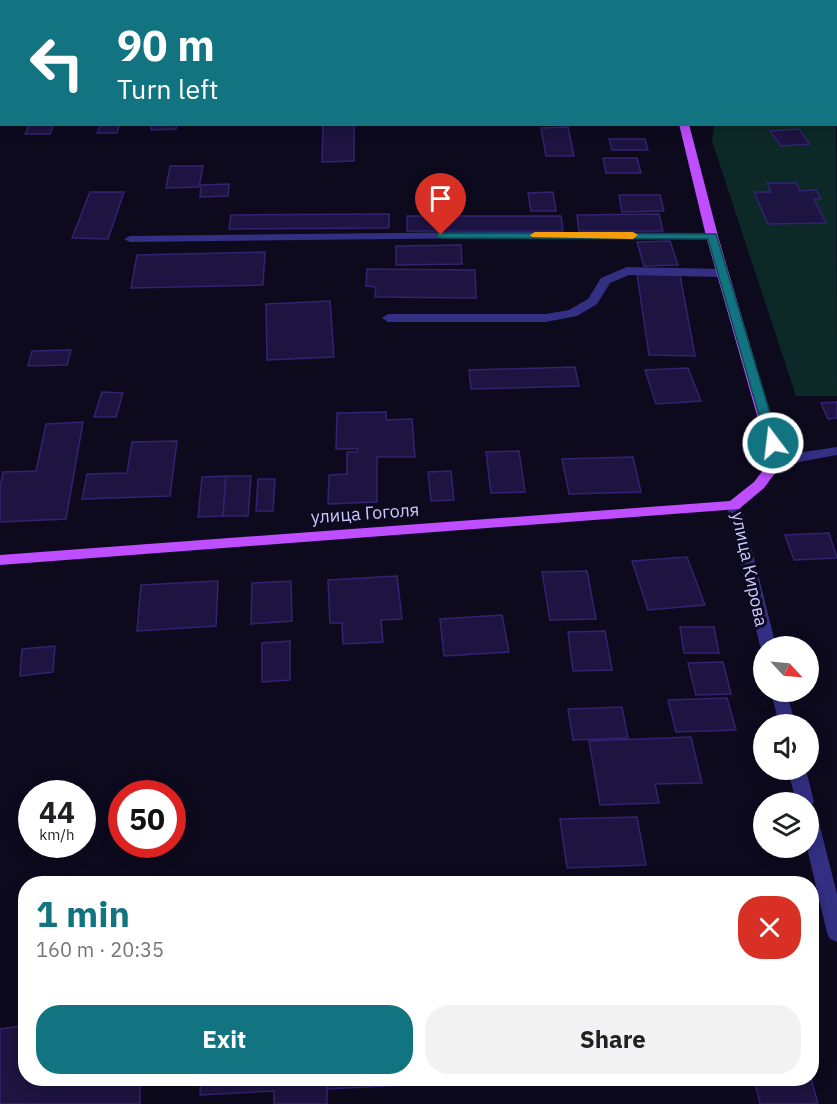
<!DOCTYPE html>
<meta charset="utf-8">
<style>
body{margin:0;font-family:"IBM Plex Sans",sans-serif;background:#f2f2f2;color:#202124;height:100vh;display:flex;flex-direction:column;font-size:22px;white-space:nowrap}
*{box-sizing:border-box;margin:0}
p{font-size:20px;color:#757577}
.icon{flex:none;width:33px;height:33px;fill:none;stroke:currentColor;stroke-width:2;stroke-linecap:round;stroke-linejoin:round}
.map{position:relative;flex:1;overflow:hidden}
.panel{position:absolute;left:18px;top:876px;width:801px;height:210px;display:flex;flex-direction:column;background:#fff;border-radius:24px;box-shadow:0 3px 15px #0003}
.panel>*{flex:none}
.hud{position:absolute;left:0px;top:0px;width:837px;height:126px;box-shadow:0 3px 15px #0003;background:#127381;color:#fff;overflow:hidden}
.needle{width:39px;rotate:116deg}
.tools{position:absolute;left:753px;top:636px;display:grid;gap:12px}
.tools a{display:grid;place-items:center;width:66px;height:66px;border-radius:50%;background:#fff;box-shadow:0 3px 15px #0003;font-size:30px}
.speed{position:absolute;left:18px;top:780px;display:flex;gap:12px;font-size:30px;font-weight:700;text-align:center}
.speed>*{display:grid;place-content:center;width:78px;height:78px;border-radius:50%;background:#fff;box-shadow:0 3px 15px #0003;line-height:1}
.speed small{font-size:15px;font-weight:400}
.speed .limit{border:9px solid #d22;background:#fff;color:#111}
.pin{position:absolute;display:grid;place-items:center;width:51px;height:51px;color:#fff;margin:-62px -26px;border-radius:50% 50% 50% 0;rotate:-45deg;box-shadow:0 0 6px #0007}
.pin .icon{rotate:45deg}
.me{position:absolute;width:66px;margin:-33px;rotate:345deg;stroke-linejoin:round;filter:drop-shadow(0 0 4px #0008)}
.turn{display:flex;align-items:center;gap:21px;height:126px;padding:0 18px;font-size:27px}
.turn .icon{width:78px;height:78px;stroke-width:2.5}
.turn b{display:block;font-size:42px;line-height:51px}
.round{display:grid;place-items:center;flex:none;width:63px;height:63px;border-radius:24px;background:#f2f2f2}
.head{display:flex;align-items:center;justify-content:space-between;height:102px;padding:0 18px}
h1{font-size:36px;font-weight:700;line-height:45px;color:#127381}
.cta{display:flex;gap:12px;margin-top:auto;padding:12px 18px}
.cta a{flex:1;height:69px;border-radius:24px;background:#127381;color:#fff;font-size:24px;font-weight:700;line-height:69px;text-align:center}
.cta a+a{background:#f2f2f2;color:#202124}
.map>svg:first-child{display:block}
</style>
<div class="map">
<svg width="837" height="1104" viewBox="0 0 837 1104">
<rect width="100%" height="100%" fill="#0d0a1e"/>
<!-- green -->
<path fill="#0c2928" d="M836,96L837,396H796L712,141L714,125L836,124Z"/>
<!-- building -->
<g fill="#1d1441" stroke="#322370" stroke-width="1.5">
<path d="M473,0H536L473,2Z"/>
<path d="M568,0H621L622,2H568Z"/>
<path d="M30,124H54L50,134H25Z"/>
<path d="M101,124H120L117,133H97Z"/>
<path d="M151,124H177L176,129L151,130Z"/>
<path d="M323,124H354V161L322,162Z"/>
<path d="M568,127L574,156H546L541,128Z"/>
<path d="M799,129L810,144L781,146L770,131Z"/>
<path d="M609,139H645L648,150H612Z"/>
<path d="M603,158H637L641,173H606Z"/>
<path d="M170,166H203L199,187L166,188Z"/>
<path d="M767,183H796L800,191L816,190L821,199H814L826,223L768,224L754,192H771Z"/>
<path d="M229,184L228,196L200,197L201,185Z"/>
<path d="M90,192H124L108,239L72,238Z"/>
<path d="M553,192L556,211H531L528,193Z"/>
<path d="M619,195H660L664,211L622,212Z"/>
<path d="M389,214V228L229,229L231,215Z"/>
<path d="M659,214L663,231H579L577,215Z"/>
<path d="M407,216H561L563,231H407Z"/>
<path d="M670,241L678,265L644,266L637,242Z"/>
<path d="M461,245L462,264L396,265V246Z"/>
<path d="M265,252L263,285L131,288L137,255Z"/>
<path d="M367,269L475,270L476,298L375,297L376,287L366,286Z"/>
<path d="M637,274L680,275L695,356L649,355Z"/>
<path d="M330,301L334,357L267,360L266,304Z"/>
<path d="M71,350L67,365L28,366L32,351Z"/>
<path d="M575,367L579,386L471,389L469,370Z"/>
<path d="M688,368L701,401L656,404L645,370Z"/>
<path d="M102,392L123,393L116,417H94Z"/>
<path d="M837,402V418L828,419L821,403Z"/>
<path d="M386,412V420L412,419L415,457H377V502L328,504L329,475L347,474V452H357L358,449H336L337,413Z"/>
<path d="M83,422L66,519L0,522V488L3,472L36,471L46,424Z"/>
<path d="M177,441L170,496L82,499L87,474L127,473L132,442Z"/>
<path d="M519,451L525,492L491,493L486,452Z"/>
<path d="M633,457L641,492L569,494L562,459Z"/>
<path d="M451,471L454,500L431,501L428,472Z"/>
<path d="M226,476L223,516L198,517L202,477Z"/>
<path d="M226,476H251L248,516H223Z"/>
<path d="M258,479H275L273,511H256Z"/>
<path d="M829,533L837,558L794,560L785,535Z"/>
<path d="M687,557L705,605L648,610L632,561Z"/>
<path d="M587,571L596,619L550,620L542,572Z"/>
<path d="M397,576L402,619L381,620L383,642L343,644L342,623H330L328,580Z"/>
<path d="M218,581L216,626L137,631L141,585Z"/>
<path d="M291,581L292,621L251,624L252,583Z"/>
<path d="M502,615L509,652L444,656L440,619Z"/>
<path d="M680,627H714L719,653H684Z"/>
<path d="M605,631L612,670L573,671L568,632Z"/>
<path d="M290,641V680L262,682V643Z"/>
<path d="M55,646L53,672L20,676L22,649Z"/>
<path d="M723,662L731,694L696,695L688,663Z"/>
<path d="M727,698L736,730L676,732L668,700Z"/>
<path d="M622,707L628,738L573,740L568,709Z"/>
<path d="M691,737L702,783L655,784L659,803L600,805L589,741Z"/>
<path d="M637,817L646,865L567,868L560,819Z"/>
<path d="M26,1025V1078H140V1104H0V1029Z"/>
<path d="M201,1078H327V1104H274V1091L200,1095Z"/>
<path d="M327,1078H484V1081L327,1089Z"/>
<path d="M754,1078H811L818,1104H760Z"/>
</g>
<g fill="none" stroke-linecap="round" stroke-linejoin="round">
<!-- minor -->
<g fill="#332f83" fill-rule="evenodd">
<path d="M635,0H643L644,2H635Z"/>
<rect x="0" y="93" width="2" height="6"/>
<path d="M488,232L712,233L718,236L712,239L488,238L130,242L124,239L130,236Z"/>
<path d="M627,267L723,269L729,273L723,277L629,275L610,283L597,304L577,316L546,322H388L382,318L388,314H546L569,310L588,299L601,278Z"/>
<path d="M837,447V455L777,466L770,461L777,456Z"/>
<path d="M734,501L741,506L776,646H764V651L760,646L727,506Z"/>
<path d="M771,692H787L795,724H779Z"/>
<path d="M788,770H806L814,802L809,808L814,810L817,815L837,894V942L830,939L827,933L807,848L808,802H796Z"/>
</g>
<!-- major -->
<g fill="#be4eff" fill-rule="evenodd">
<rect x="836" y="77" width="1" height="6"/>
<path d="M679,124H689L718,236L784,461L764,488L739,509L0,565V555L730,501L754,482L770,461L706,236Z"/>
</g>
</g>
<!-- route -->
<path fill="#127381" stroke="#0c4b54" stroke-width="1.5" d="M437,233L716,234L779,443L773,447L767,443L708,239L441,238L437,237Z"/>
<!-- slow -->
<path fill="#f59e0b" d="M535,232H633L638,235L633,239L532,237L530,235Z"/>
<g text-anchor="middle" dominant-baseline="central" stroke-width="6" stroke-linejoin="round" paint-order="stroke">
<!-- street labels -->
<g font-size="18" fill="#cdc7ff" stroke="#0d0a1e">
<text transform="translate(365 513) rotate(-4)">улица Гоголя</text>
<text transform="translate(750 569) rotate(78)">улица Кирова</text>
</g>
</g>
</svg>
<div class="tools">
<a><svg class="needle" viewBox="-14 -14 28 28"><path d="M0-13l5 13h-10z" fill="#e53935"/><path d="M0 13l5-13h-10z" fill="#757577"/></svg></a>
<a><svg class="icon" aria-label="sound" viewBox="0 0 24 24"><path d="M4 9h4l5-4v14l-5-4H4zM17 9q2 3 0 6"/></svg></a>
<a><svg class="icon" aria-label="layers" viewBox="0 0 24 24"><path d="M12 4l9 5-9 5-9-5zM3 14l9 5 9-5"/></svg></a>
</div>
<div class="speed"><div>44<small>km/h</small></div><div class="limit">50</div></div>
<div class="pin" style="left:441px;top:235px;background:#d93025"><svg class="icon" aria-label="arrive" viewBox="0 0 24 24"><path d="M6 21V4h12l-3 4 3 4H6"/></svg></div>
<svg class="me" style="left:773px;top:443px" viewBox="-20 -20 40 40"><circle r="17" fill="#127381" stroke="#fff" stroke-width="3"/><path d="M0-11L8 9 0 5-8 9z" fill="#fff"/></svg>
<div class="hud">
<div class="turn"><svg class="icon" aria-label="left" viewBox="0 0 24 24"><path d="M17 20v-9H6M10 6l-5 5 5 5"/></svg><div><b>90 m</b>Turn left</div></div>
</div>
<section class="panel">
<div class="head"><div><h1>1 min</h1><p>160 m · 20:35</p></div><a class="round" style="background:#d93025;color:#fff"><svg class="icon" aria-label="close" viewBox="0 0 24 24"><path d="M6 6l12 12M18 6L6 18"/></svg></a></div>
<div class="cta"><a>Exit</a><a>Share</a></div>
</section>
</div>
